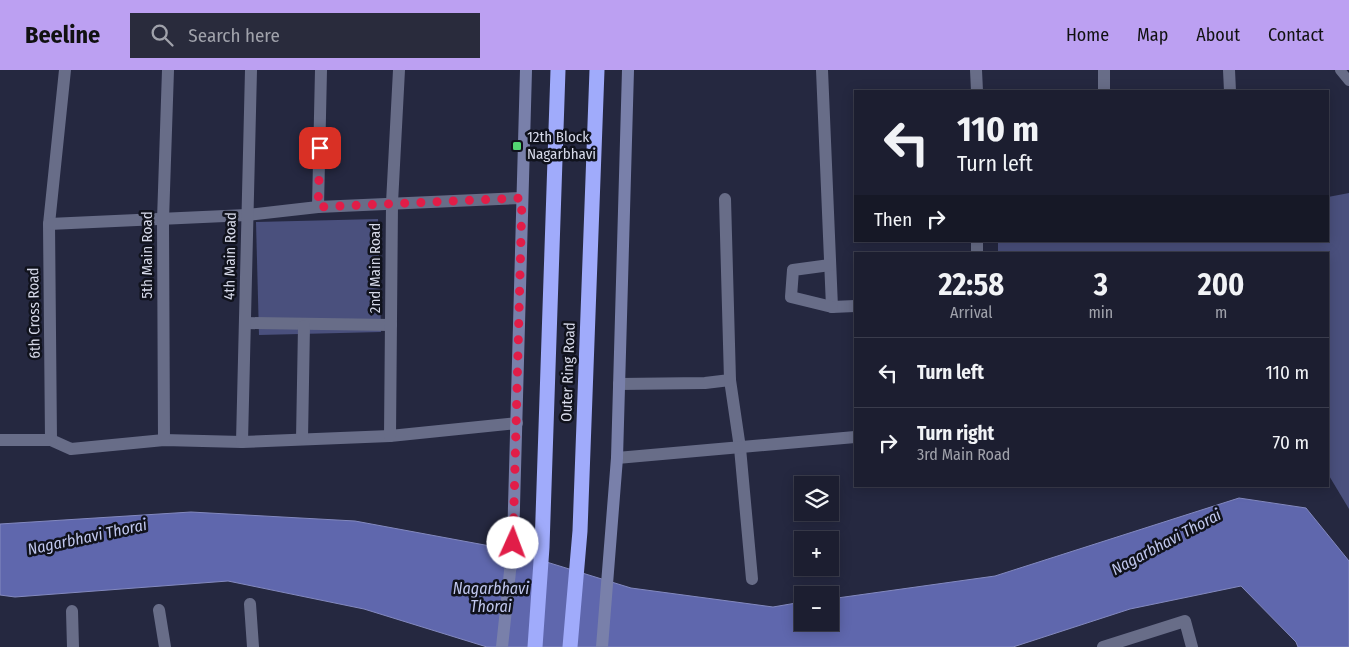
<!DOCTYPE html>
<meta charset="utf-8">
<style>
body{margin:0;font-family:"Fira Sans Condensed",sans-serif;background:#292b3c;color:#f1f3f6;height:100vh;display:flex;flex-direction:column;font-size:19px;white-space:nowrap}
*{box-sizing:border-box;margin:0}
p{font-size:16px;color:#a0a2ab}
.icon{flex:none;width:28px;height:28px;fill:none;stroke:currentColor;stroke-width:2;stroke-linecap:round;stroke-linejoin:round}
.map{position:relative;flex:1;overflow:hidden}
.side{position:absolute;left:854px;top:182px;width:475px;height:235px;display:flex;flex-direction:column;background:#1c1e30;border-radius:0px;box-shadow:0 2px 12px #0003,0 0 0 1px #3a3c4c}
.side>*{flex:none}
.hud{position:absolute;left:854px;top:20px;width:475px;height:152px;border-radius:0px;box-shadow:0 2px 12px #0003,0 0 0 1px #3a3c4c;background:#1c1e30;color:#f1f3f6;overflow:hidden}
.controls{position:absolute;left:794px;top:406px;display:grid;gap:10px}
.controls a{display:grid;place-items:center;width:45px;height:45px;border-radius:0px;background:#1c1e30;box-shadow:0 2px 12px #0003,0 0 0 1px #3a3c4c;font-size:25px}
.pin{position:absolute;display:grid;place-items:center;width:42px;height:42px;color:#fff;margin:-21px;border-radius:10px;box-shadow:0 2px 8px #0006}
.me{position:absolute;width:55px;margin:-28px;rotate:2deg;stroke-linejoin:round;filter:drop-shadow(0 0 4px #0008)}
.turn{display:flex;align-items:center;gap:18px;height:105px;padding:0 20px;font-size:22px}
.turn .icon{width:65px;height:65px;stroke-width:2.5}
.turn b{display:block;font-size:35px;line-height:42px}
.then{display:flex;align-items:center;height:48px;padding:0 20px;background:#0003;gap:10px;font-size:19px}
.eta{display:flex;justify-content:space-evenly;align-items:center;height:85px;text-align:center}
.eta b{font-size:30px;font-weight:700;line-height:35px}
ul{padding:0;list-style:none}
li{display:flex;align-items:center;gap:15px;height:70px;padding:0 20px;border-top:1px solid #3a3c4c}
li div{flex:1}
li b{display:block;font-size:19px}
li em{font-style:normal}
header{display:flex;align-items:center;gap:30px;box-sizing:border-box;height:70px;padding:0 25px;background:#bca0f2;color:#111}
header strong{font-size:24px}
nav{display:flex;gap:28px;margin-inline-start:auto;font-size:18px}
.search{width:350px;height:45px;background:#292b3c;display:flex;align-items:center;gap:12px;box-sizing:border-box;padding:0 18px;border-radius:0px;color:#a0a2ab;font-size:19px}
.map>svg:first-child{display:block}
</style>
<header>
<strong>Beeline</strong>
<div class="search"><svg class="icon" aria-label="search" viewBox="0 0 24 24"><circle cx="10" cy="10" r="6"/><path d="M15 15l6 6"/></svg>Search here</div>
<nav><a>Home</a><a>Map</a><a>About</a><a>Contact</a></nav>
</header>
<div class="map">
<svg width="1349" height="577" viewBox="0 0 1349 577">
<rect width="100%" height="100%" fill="#252840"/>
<!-- green -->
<g fill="#4a507d">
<path d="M1349,123V439L1328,404V184H998V171H1328V127Z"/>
<path d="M378,149L381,262L259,265L256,152Z"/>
</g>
<!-- water -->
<path fill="#5f67ad" stroke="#8389bf" d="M1239,428L1306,438L1349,491V577H1298L1296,572L1241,516L1130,539L1013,577H487L364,539L228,511L15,527L0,525V454L191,442L355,451L501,478L631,518L773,537L802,532V552H830V529L995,506Z"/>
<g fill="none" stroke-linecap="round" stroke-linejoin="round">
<!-- lane -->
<path stroke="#686d88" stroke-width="10" d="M1340,0L1349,11"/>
<!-- street -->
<g stroke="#686d88" stroke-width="12">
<path d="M65,0L49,154L51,370L71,379L164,370L242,372L390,366L517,353"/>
<path d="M822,0L832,237L855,236"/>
<path d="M976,0L977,21"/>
<path d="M1104,0V21"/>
<path d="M1229,0L1230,21"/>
<path d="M318,137L321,0"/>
<path d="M49,154L247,145L318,137L521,128"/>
<path d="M977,184V171"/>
<path d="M830,195L793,200L791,227L832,237"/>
<path d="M245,253L391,255"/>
<path d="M730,310L740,378L752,509"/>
<path d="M619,314L705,313L730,310L725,129"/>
<path d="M390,366L392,133L399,0"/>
<path d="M302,369L304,256"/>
<path d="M0,370H51"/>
<path d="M164,370L163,150L168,0"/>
<path d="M242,372L251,0"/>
<path d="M617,388L855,367"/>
<path d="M250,534L253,577"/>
<path d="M159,540L165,577"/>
<path d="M72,541L73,577"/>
<path d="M1103,577L1185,551L1192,577"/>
</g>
<!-- secondary -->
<g stroke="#7980aa" stroke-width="12">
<path d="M502,577L513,473L526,0"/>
<path d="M602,577L617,388L628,0"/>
</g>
<!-- highway -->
<g stroke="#a0abfb" stroke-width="15">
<path d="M535,577L542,477L558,0"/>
<path d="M570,577L580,461L597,0"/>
</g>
</g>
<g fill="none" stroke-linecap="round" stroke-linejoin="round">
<!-- route -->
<path stroke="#e11d48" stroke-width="9" stroke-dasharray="0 16.2" d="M320,78L318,137L522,128L513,473"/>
</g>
<!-- markers -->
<rect fill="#53d672" stroke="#10121c" stroke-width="2" x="512" y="71" width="10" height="10" rx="2.5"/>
<g text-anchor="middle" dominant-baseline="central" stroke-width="5" stroke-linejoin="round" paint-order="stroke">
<!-- poi labels -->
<g font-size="15" fill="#d6d9e9" stroke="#10121c" text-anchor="start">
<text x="527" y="67">12th Block<tspan x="527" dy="17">Nagarbhavi</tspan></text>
</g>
<!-- street labels -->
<g font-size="15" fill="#d6d9e9" stroke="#10121c">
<text transform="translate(147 185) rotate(-90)">5th Main Road</text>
<text transform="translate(230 186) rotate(-89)">4th Main Road</text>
<text transform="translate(375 198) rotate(-90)">2nd Main Road</text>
<text transform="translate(34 243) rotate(-91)">6th Cross Road</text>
<text transform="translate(568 302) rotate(-88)">Outer Ring Road</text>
</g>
<!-- water labels -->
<g font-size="16" font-style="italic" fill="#c0c7ee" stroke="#10121c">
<text transform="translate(87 467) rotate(-12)">Nagarbhavi Thorai</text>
<text transform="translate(1166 472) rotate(-28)">Nagarbhavi Thorai</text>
<text x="491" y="518">Nagarbhavi<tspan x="491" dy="18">Thorai</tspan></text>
</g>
</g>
</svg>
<div class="controls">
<a><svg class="icon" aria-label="layers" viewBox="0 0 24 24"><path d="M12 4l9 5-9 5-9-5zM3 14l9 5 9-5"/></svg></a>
<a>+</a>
<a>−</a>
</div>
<div class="pin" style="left:320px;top:78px;background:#d93025"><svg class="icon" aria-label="arrive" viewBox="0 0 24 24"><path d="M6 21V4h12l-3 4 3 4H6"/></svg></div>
<svg class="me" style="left:513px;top:473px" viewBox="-20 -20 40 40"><circle r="19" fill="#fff"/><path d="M0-13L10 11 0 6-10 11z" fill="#e11d48"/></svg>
<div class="hud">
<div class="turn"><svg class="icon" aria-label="left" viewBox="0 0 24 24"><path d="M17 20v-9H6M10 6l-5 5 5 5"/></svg><div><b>110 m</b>Turn left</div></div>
<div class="then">Then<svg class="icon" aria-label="right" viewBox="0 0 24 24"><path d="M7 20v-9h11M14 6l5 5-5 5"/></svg></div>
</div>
<section class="side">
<div class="eta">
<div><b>22:58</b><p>Arrival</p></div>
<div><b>3</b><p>min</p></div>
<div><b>200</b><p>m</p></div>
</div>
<ul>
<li><svg class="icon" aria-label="left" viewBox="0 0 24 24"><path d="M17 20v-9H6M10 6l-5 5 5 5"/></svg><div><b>Turn left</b></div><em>110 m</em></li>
<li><svg class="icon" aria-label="right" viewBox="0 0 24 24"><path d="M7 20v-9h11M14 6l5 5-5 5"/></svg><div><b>Turn right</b><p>3rd Main Road</p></div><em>70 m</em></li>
</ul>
</section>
</div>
